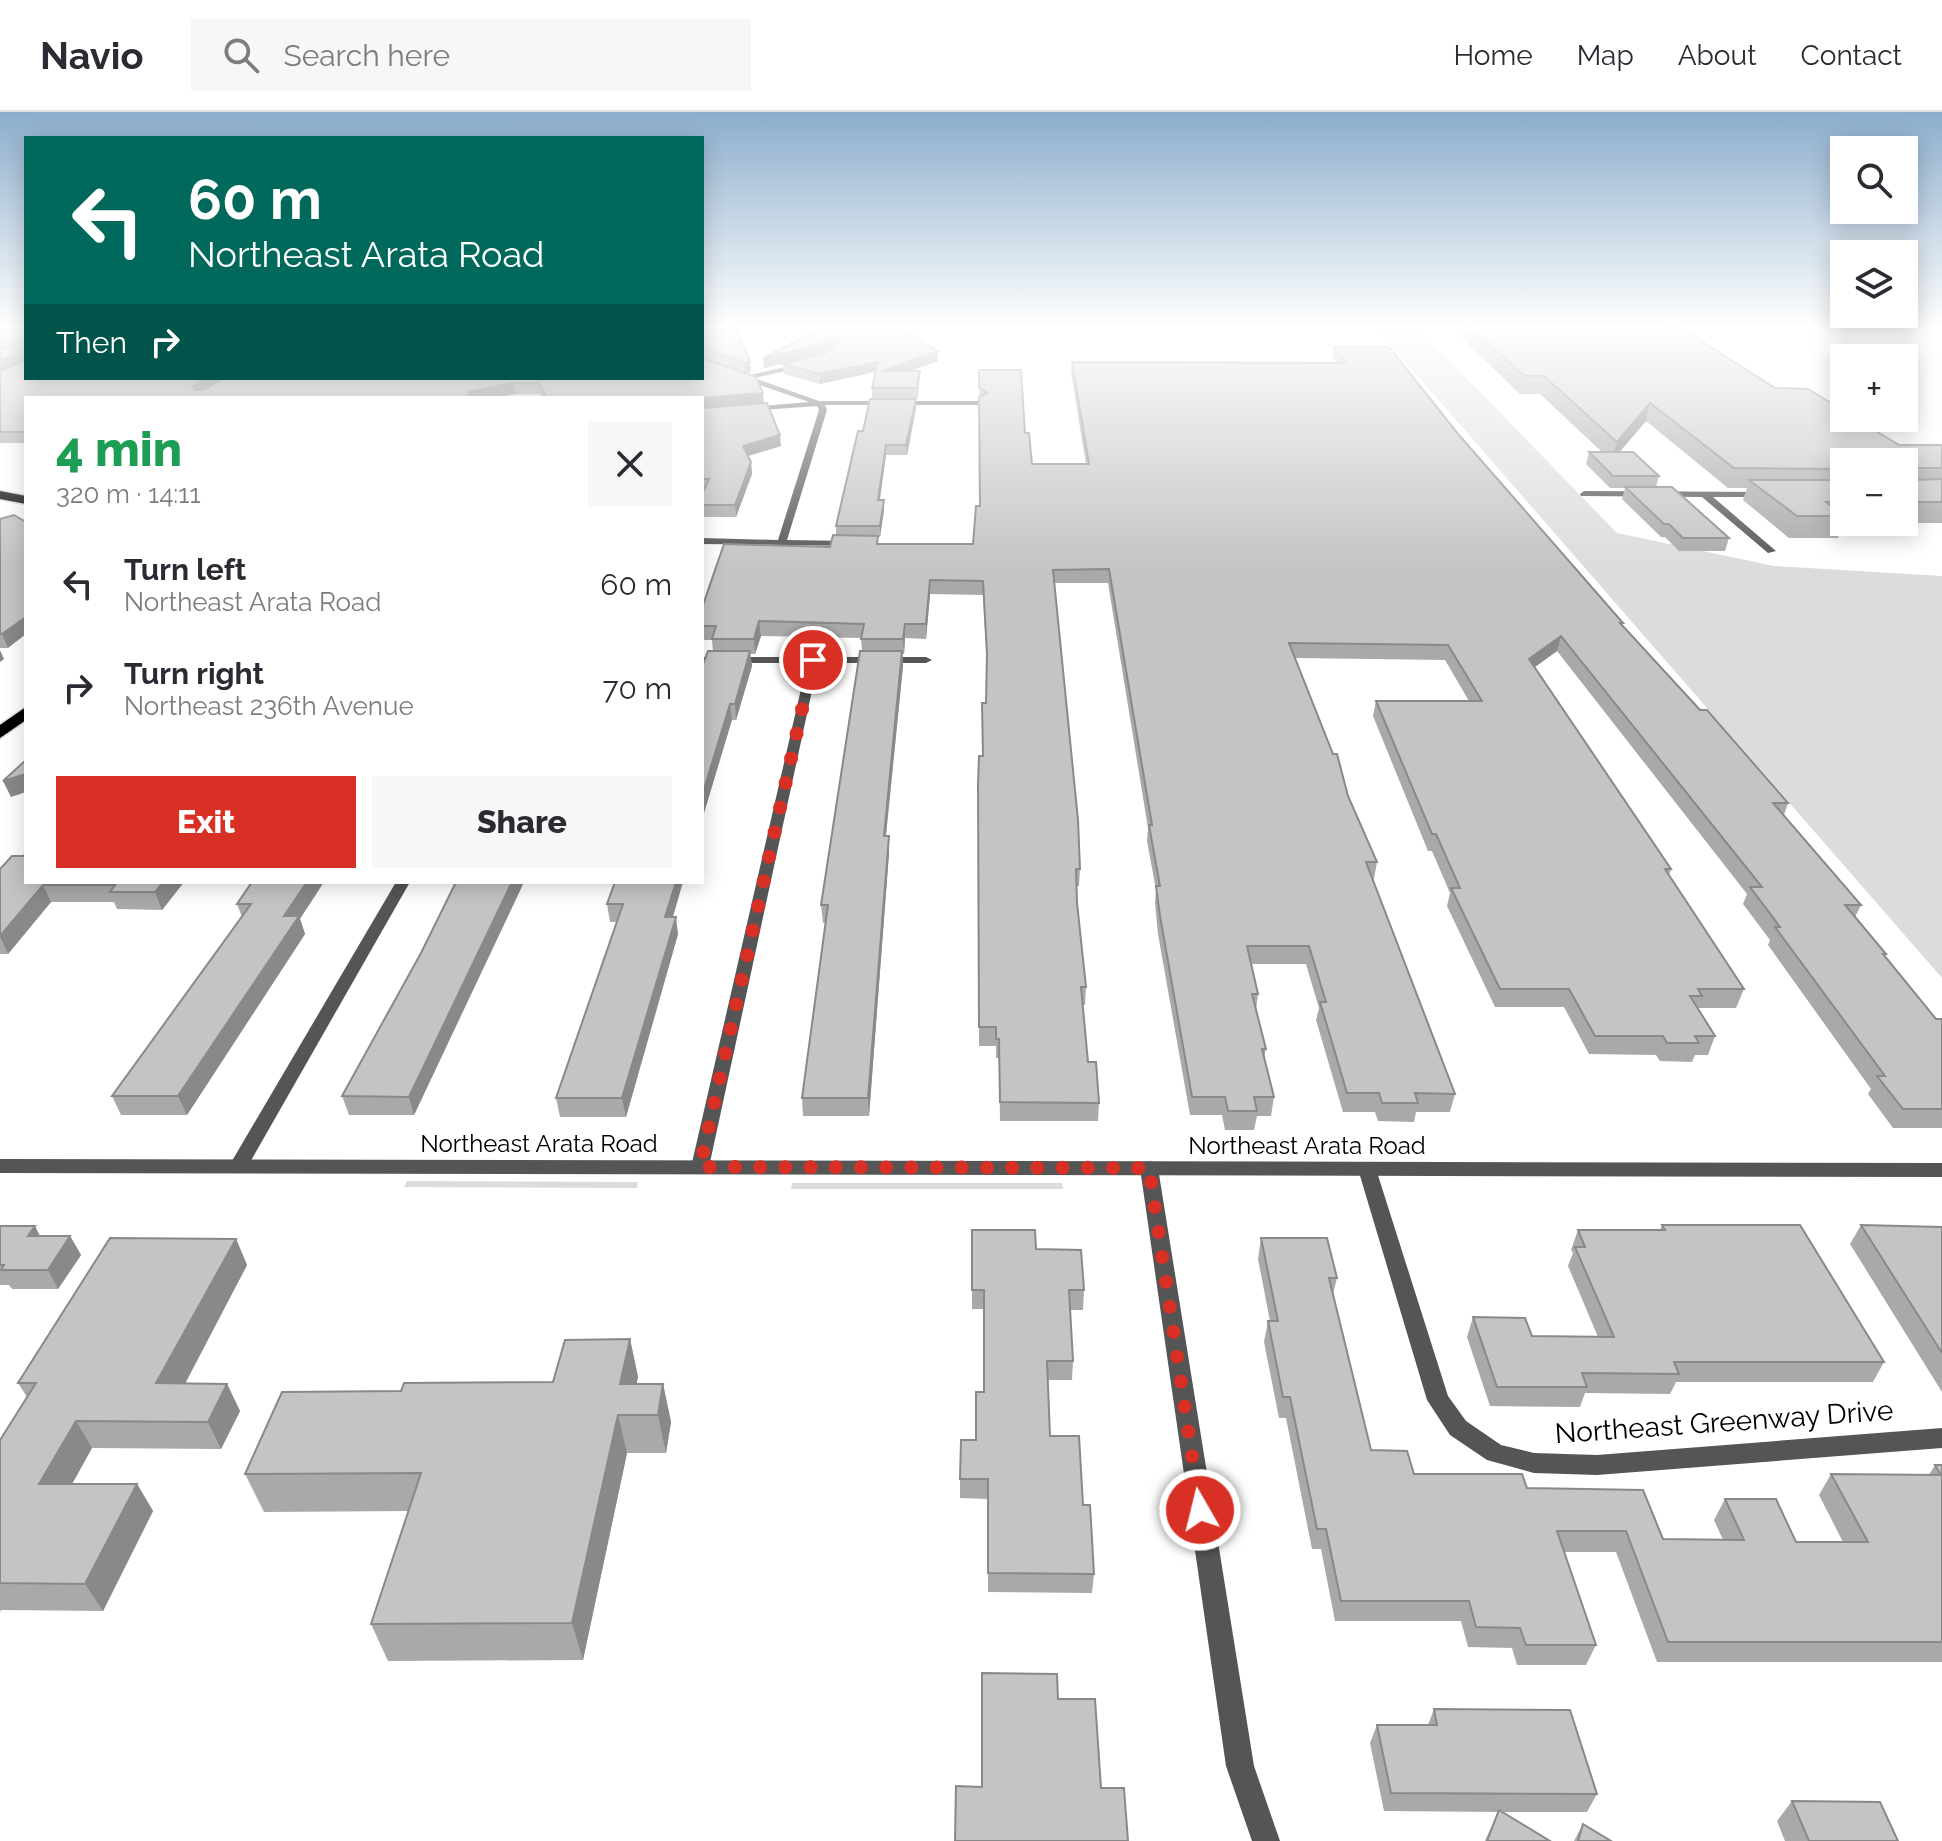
<!DOCTYPE html>
<meta charset="utf-8">
<style>
body{margin:0;font-family:Raleway,sans-serif;background:#f7f7f7;color:#2b2b33;height:100vh;display:flex;flex-direction:column;font-size:30px;white-space:nowrap}
*{box-sizing:border-box;margin:0}
p{font-size:26px;color:#7c7c81}
.icon{flex:none;width:44px;height:44px;fill:none;stroke:currentColor;stroke-width:2;stroke-linecap:round;stroke-linejoin:round}
.map{position:relative;flex:1;overflow:hidden}
.details{position:absolute;left:24px;top:284px;width:680px;height:488px;display:flex;flex-direction:column;background:#fff;border-radius:0px;box-shadow:0 4px 20px #0003}
.details>*{flex:none}
.guide{position:absolute;left:24px;top:24px;width:680px;height:244px;border-radius:0px;box-shadow:0 4px 20px #0003;background:#00695c;color:#fff;overflow:hidden}
.controls{position:absolute;left:1830px;top:24px;display:grid;gap:16px}
.controls a{display:grid;place-items:center;width:88px;height:88px;border-radius:0px;background:#fff;box-shadow:0 4px 20px #0003;font-size:40px}
.pin{position:absolute;display:grid;place-items:center;width:68px;height:68px;color:#fff;margin:-34px;border:4px solid #fff;border-radius:50%;box-shadow:0 2px 8px #0007}
.me{position:absolute;width:88px;margin:-44px;rotate:352deg;stroke-linejoin:round;filter:drop-shadow(0 0 6px #0008)}
.turn{display:flex;align-items:center;gap:28px;height:168px;padding:0 32px;font-size:36px}
.turn .icon{width:104px;height:104px;stroke-width:2.5}
.turn b{display:block;font-size:56px;line-height:68px}
.then{display:flex;align-items:center;height:76px;padding:0 32px;background:#0003;gap:16px;font-size:30px}
.round{display:grid;place-items:center;flex:none;width:84px;height:84px;border-radius:0px;background:#f7f7f7}
.headline{display:flex;align-items:center;justify-content:space-between;height:136px;padding:0 32px}
h1{font-size:48px;font-weight:800;line-height:60px;color:#1e9e55}
.action{display:flex;gap:16px;margin-top:auto;padding:16px 32px}
.action a{flex:1;height:92px;border-radius:0px;background:#d93025;color:#fff;font-size:32px;font-weight:800;line-height:92px;text-align:center}
.action a+a{background:#f7f7f7;color:#2b2b33}
ul{padding:0;list-style:none}
li{display:flex;align-items:center;gap:24px;height:104px;padding:0 32px}
li div{flex:1}
li b{display:block;font-size:30px}
li em{font-style:normal}
header{display:flex;align-items:center;gap:48px;box-sizing:border-box;height:112px;padding:0 40px;background:#fff;border-bottom:2px solid #e1e1e2}
header strong{font-size:38px}
nav{display:flex;gap:44px;margin-inline-start:auto;font-size:28px}
.search{width:560px;height:72px;background:#f7f7f7;display:flex;align-items:center;gap:20px;box-sizing:border-box;padding:0 28px;border-radius:0px;color:#7c7c81;font-size:30px}
.map>svg:first-child{display:block}
</style>
<header>
<strong>Navio</strong>
<div class="search"><svg class="icon" aria-label="search" viewBox="0 0 24 24"><circle cx="10" cy="10" r="6"/><path d="M15 15l6 6"/></svg>Search here</div>
<nav><a>Home</a><a>Map</a><a>About</a><a>Contact</a></nav>
</header>
<div class="map">
<svg width="1942" height="1729" viewBox="0 0 1942 1729">
<rect width="100%" height="100%" fill="#fff"/>
<!-- green -->
<g fill="#dcdcdc">
<path d="M1416,214L1617,421L1774,454L1942,464V866L1376,216H1186Z"/>
<path d="M407,1069L638,1070L637,1076L404,1075Z"/>
<path d="M792,1071H1062L1063,1077H791Z"/>
</g>
<g fill="none" stroke-linecap="round" stroke-linejoin="round">
<!-- trunk casing -->
<g stroke="#dbdbdb" stroke-width="3">
<g id="trunk">
<path d="M0,379L26,384V392L0,387Z"/>
<path d="M26,595V608L0,626V613Z"/>
</g>
</g>
<!-- minor -->
<g fill="#555" fill-rule="evenodd">
<path d="M702,249L746,264L807,250V254L754,266L819,289H980L984,291L980,293H825L827,298L787,428L852,429L855,430V434L702,432V426L778,428L819,298L817,294L747,299L750,295L809,290L702,253Z"/>
<path d="M1584,379L1769,380L1770,382L1766,385H1713L1776,439L1768,441L1702,385L1581,384L1580,382Z"/>
<path d="M702,545H926L932,548L926,551H818L709,1055L707,1060H693L691,1055L807,551H702Z"/>
<path d="M396,770H410L245,1059H231L229,1054Z"/>
<path d="M1149,1049L1156,1051L1158,1056L1254,1654L1280,1729H1252L1226,1654L1140,1056L1142,1051Z"/>
<path d="M1367,1050L1374,1052L1376,1057L1448,1284L1466,1309L1501,1333L1534,1341L1597,1343L1942,1316V1336L1597,1363L1534,1361L1487,1348L1450,1323L1427,1288L1358,1057L1360,1052Z"/>
</g>
<!-- tertiary -->
<path fill="#555" fill-rule="evenodd" d="M0,1047L1942,1051V1065L0,1061Z"/>
<!-- trunk -->
<use href="#trunk" fill="#000" fill-rule="evenodd"/>
</g>
<!-- wall -->
<g fill="#a9a9a9" fill-rule="evenodd">
<path d="M0,214H26V266H702V214L750,250L751,260L746,261L702,247L764,291L781,334L748,344L751,350L752,362L736,405H702V382L704,379H702V286H543L541,282L26,286V331H0Z"/>
<path d="M825,214L938,249L910,259H920L918,286H872V276L876,260L820,272L784,262L783,252L826,241L837,233L820,242L764,256Z"/>
<path d="M1458,214H1665L1775,276L1899,333H1942V411H1843L1838,426H1789L1743,388L1747,376H1728L1646,309L1619,340L1659,364L1656,375L1729,426L1725,439H1679L1665,425H1661L1622,387L1625,376H1610L1586,352L1589,340H1602L1540,282H1520L1457,221ZM1844,350H1904V410H1844Z"/>
<path d="M1334,235L1459,323L1623,511L1622,513L1788,691L1784,703L1861,793L1855,805L1886,842L1885,844L1936,907H1942V1016H1893L1868,982L1871,977L1768,833L1770,828L1743,792L1747,782L1557,539L1535,555L1671,757L1669,763L1744,877L1736,896H1698L1715,924L1708,943H1695L1692,950L1660,949L1656,943L1589,942L1564,895H1495L1447,794L1450,781L1432,739H1428L1373,604L1376,589H1469L1445,548L1295,546L1348,684L1377,750L1374,767H1373L1455,982L1450,1000H1416L1414,1010L1378,1009L1375,1000H1343L1316,908L1319,896L1306,852H1251L1258,882L1256,898L1266,937L1264,946L1274,985L1271,1004H1257L1254,1018H1225L1222,1003H1190L1158,822L1155,791L1156,778L1147,729L1148,716L1108,471H1054L1080,757L1079,774H1076L1086,875L1085,893H1082L1088,950L1099,991L1098,1009H1000L999,946H996V934H979L978,673L983,644L986,591L987,556L983,483L930,482L926,527L905,526L904,542H902L903,554L886,724H889V741L869,1004H803L802,986L826,811H823L821,793L862,539L861,526L761,524L755,542H750L752,554L736,608H732L713,539L712,528H702V496L830,435L836,424V414L863,319L916,296L907,343H886L880,388L884,398L880,425H878V432H973L980,394L979,258L1025,321L1032,352H1086L1071,261L1072,250L1337,251L1333,245Z"/>
<path d="M0,407L8,536H0Z"/>
<path d="M0,757L184,770L162,798L117,797L114,790H51L8,842H0Z"/>
<path d="M252,770L300,807L305,822L187,1003H121L112,984L242,805L237,792Z"/>
<path d="M456,770H524L414,1003H349L342,984L421,841Z"/>
<path d="M615,770L673,805L678,822L626,1005H560L556,986L617,810H610L607,792Z"/>
<path d="M1662,1113L1884,1250L1873,1270H1676L1670,1282L1585,1281L1580,1295L1490,1294L1467,1225L1473,1205L1532,1224L1598,1225L1568,1154L1573,1141L1571,1138L1578,1118H1660Z"/>
<path d="M1861,1113L1942,1115V1280L1850,1132Z"/>
<path d="M0,1114L40,1124H70L81,1143L58,1177H12L9,1173H0Z"/>
<path d="M972,1118L1036,1137L1084,1178L1083,1198H1070L1073,1249L1072,1268H1048L1050,1324L1083,1393L1094,1462L1092,1481L988,1480V1387L960,1386V1367L976,1328L984,1280V1197H972Z"/>
<path d="M1261,1126L1337,1166L1333,1182L1371,1338L1414,1362L1527,1376L1663,1427L1723,1428L1714,1408L1725,1387L1796,1430H1843L1819,1383L1831,1362L1929,1363L1935,1353H1942V1550H1657L1616,1440H1564L1596,1533L1586,1553H1517L1512,1536L1468,1535L1461,1509H1335L1321,1437H1312L1286,1306H1279L1264,1230L1268,1209H1270L1258,1147Z"/>
<path d="M236,1127L247,1153L185,1272H227L240,1299L221,1337L92,1336L72,1372H137L153,1399L103,1499L1,1498L0,1500V1328L27,1285L18,1271Z"/>
<path d="M630,1227L638,1265L636,1272H663L671,1310L666,1341H627L583,1548L388,1549L371,1512L409,1399L264,1400L245,1362L401,1279L553,1270Z"/>
<path d="M1434,1597L1597,1682L1587,1700H1501L1550,1729H1485L1498,1700L1384,1699L1370,1631L1377,1613H1428Z"/>
<path d="M1792,1689L1898,1729H1785L1777,1709Z"/>
<path d="M1583,1712L1611,1729H1574Z"/>
</g>
<!-- shaded-wall -->
<g fill="#898989">
<path d="M836,224L837,233L820,242L764,256L763,246Z"/>
<path d="M25,239L26,250L0,260V248Z"/>
<path d="M938,239V249L884,269L883,259Z"/>
<path d="M750,250L751,260L746,261L745,251Z"/>
<path d="M878,250V259L820,272V262Z"/>
<path d="M205,266H223L195,286L192,275Z"/>
<path d="M513,271L515,282L493,286H469L468,280Z"/>
<path d="M763,281L764,291L702,297V286Z"/>
<path d="M916,287V296L907,343L906,333Z"/>
<path d="M1650,291L1646,309L1612,349L1617,330Z"/>
<path d="M780,323L781,334L744,345L743,334Z"/>
<path d="M886,333V343L878,398V388Z"/>
<path d="M751,350L752,362L736,405L735,393Z"/>
<path d="M884,388V398L880,425V414Z"/>
<path d="M930,468V482L926,527V512Z"/>
<path d="M26,505V522L8,536L2,522Z"/>
<path d="M759,509L761,524L755,542L754,527Z"/>
<path d="M905,512V526L904,542L903,527Z"/>
<path d="M1561,524L1557,539L1525,562L1529,547Z"/>
<path d="M0,538L4,547L0,550Z"/>
<path d="M750,539L752,554L736,608L735,592Z"/>
<path d="M902,539L903,554L884,741V724Z"/>
<path d="M730,592L732,608L702,708V684Z"/>
<path d="M26,662V680L11,685L3,669Z"/>
<path d="M889,724V741L869,1004L868,986Z"/>
<path d="M163,770H184L162,798L155,780Z"/>
<path d="M307,770H324L300,807L305,822L187,1003L178,984L284,804Z"/>
<path d="M512,770H524L414,1003L409,985Z"/>
<path d="M676,770H683L668,822L665,805Z"/>
<path d="M43,773L51,790L8,842L0,824Z"/>
<path d="M676,805L678,822L626,1005L622,986Z"/>
<path d="M35,1114L45,1134L28,1124Z"/>
<path d="M70,1124L81,1143L58,1177L48,1158Z"/>
<path d="M236,1127L247,1153L171,1298L156,1271Z"/>
<path d="M630,1227L638,1265L630,1303L620,1272Z"/>
<path d="M227,1272L240,1299L221,1337L208,1310Z"/>
<path d="M663,1272L671,1310L666,1341L658,1303Z"/>
<path d="M618,1303L627,1341L583,1548L572,1511Z"/>
<path d="M76,1309L92,1336L57,1399L39,1372Z"/>
<path d="M137,1372L153,1399L103,1499L85,1472Z"/>
</g>
<!-- building -->
<g fill="#c4c4c4" stroke="#898989" stroke-width="2">
<path d="M0,214H26V266H205L192,275L195,278H204L223,266H702V246L756,265L763,281L702,286H547L539,271H513L468,280L470,286H26V320H0V259L24,249L25,239L0,248V237L22,238L25,231L22,228H0Z"/>
<path d="M702,214H729L737,218L750,250L745,251L702,236Z"/>
<path d="M825,214H896L938,239L883,259H920L917,276H872L878,250L820,262L783,252L826,241L840,230L836,224L819,233L763,246Z"/>
<path d="M1470,214H1665L1668,216H1681L1775,276L1808,277L1844,299V306H1855L1899,333H1942V356H1912L1909,359L1912,368L1942,367V390H1904V350H1844V357L1734,356L1650,291L1617,330L1544,264H1524Z"/>
<path d="M1334,235H1389L1459,323L1623,511H1620L1700,598H1707L1788,691H1773L1861,793H1845L1886,842H1883L1936,907H1942V997H1903L1877,964H1885L1775,815H1780L1750,775H1762L1561,524L1529,547L1671,757H1665L1744,877H1698L1702,884H1690L1715,924H1695L1699,931H1667L1663,924H1595L1569,877H1500L1451,776H1460L1436,722H1432L1376,589H1482L1448,533L1289,531L1333,642H1337L1348,684L1377,750H1366L1455,982L1415,981L1418,991H1382L1379,981H1347L1320,890H1326L1309,834H1247L1258,882H1252L1266,937H1262L1274,985H1254L1257,999H1228L1225,985H1192L1160,804L1156,774H1160L1149,713H1152L1109,457L1053,458L1078,708L1080,757H1076L1077,791L1086,875H1081L1088,950H1096L1099,991L1000,990L999,927H996V915H979L978,673L979,644H983L982,591H986L987,542L983,469L930,468L926,512H905L903,527H861L864,512L759,509L754,527H712L716,514H702V496L724,432L830,435L833,423L878,424L877,432H973L976,394H980L979,285L987,281L979,275V258H1021L1025,321H1029L1032,352H1089L1072,250L1346,251Z"/>
<path d="M870,287H916L906,333H886L878,388H884L880,414H836L858,319H863Z"/>
<path d="M767,291L780,323L743,334L751,350L735,393H702V382L709,367H702V296Z"/>
<path d="M1589,340H1633L1659,364H1613Z"/>
<path d="M1749,368H1844V390H1826L1844,404H1797Z"/>
<path d="M1625,375H1672L1729,426H1683L1669,412H1664Z"/>
<path d="M14,403L26,410V505L2,522H0V407Z"/>
<path d="M708,539H750L735,592H730L702,684V555Z"/>
<path d="M860,539H902L884,724H889L868,986H802L828,793H821Z"/>
<path d="M26,648V662L3,669Z"/>
<path d="M26,742V770H163L155,780H110L115,773H43L0,824V757L12,744H23Z"/>
<path d="M252,770H307L284,804H299L178,984H112L251,792H237Z"/>
<path d="M456,770H512L409,985L342,984L421,841Z"/>
<path d="M615,770H676L665,805H676L622,986H556L623,792H607Z"/>
<path d="M1662,1113H1800L1884,1250H1674L1679,1262L1582,1261L1587,1275H1497L1473,1205L1525,1206L1532,1224L1614,1225L1575,1135H1585L1578,1118H1665Z"/>
<path d="M1861,1113L1942,1115V1241Z"/>
<path d="M0,1114H35L28,1124H70L48,1158H1L4,1153H0Z"/>
<path d="M972,1118H1035L1036,1137L1081,1138L1084,1178H1069L1073,1249H1047L1050,1324H1079L1083,1393H1090L1094,1462L988,1461V1367H960L961,1328H976V1280H984V1178H972Z"/>
<path d="M110,1126L236,1127L156,1271L227,1272L208,1310L76,1309L39,1372H137L85,1472L0,1471V1328L36,1271H18Z"/>
<path d="M1261,1126H1327L1337,1166H1329L1371,1338L1407,1339L1414,1362H1522L1527,1376L1643,1378L1663,1427L1744,1428L1725,1387H1776L1796,1430H1868L1831,1362L1941,1363L1935,1353H1942V1530H1668L1626,1419H1557L1596,1533H1526L1520,1516L1476,1515L1469,1489H1341L1326,1417H1317L1290,1285H1283L1268,1209H1278Z"/>
<path d="M630,1227L620,1272H663L658,1303H618L572,1511L371,1512L421,1361L245,1362L282,1280L401,1279L404,1271L553,1270L565,1228Z"/>
<path d="M982,1561L1057,1562L1058,1587H1095L1101,1676H1124L1128,1729H955L956,1674L982,1675Z"/>
<path d="M1434,1597L1570,1598L1597,1682L1391,1681L1377,1613H1437Z"/>
<path d="M1792,1689L1880,1690L1898,1729H1809Z"/>
<path d="M1499,1698L1550,1729H1487Z"/>
<path d="M1583,1712L1611,1729H1578Z"/>
</g>
<!-- sky -->
<linearGradient id="sky" x2="0" y2="1"><stop stop-color="#8cadcc"/><stop offset="0.47" stop-color="#fff"/><stop offset="1" stop-color="#fff" stop-opacity="0"/></linearGradient>
<rect width="1942" height="456" fill="url(#sky)"/>
<g fill="none" stroke-linecap="round" stroke-linejoin="round">
<!-- route -->
<path stroke="#d93025" stroke-width="14" stroke-dasharray="0 25.2" d="M813,548L700,1055L1149,1056L1200,1398"/>
</g>
<g text-anchor="middle" dominant-baseline="central" stroke-width="6" stroke-linejoin="round" paint-order="stroke">
<!-- street labels -->
<g font-size="24" fill="#000" stroke="#fff">
<text x="539" y="1031">Northeast Arata Road</text>
<text x="1307" y="1033">Northeast Arata Road</text>
</g>
<!-- near-street labels -->
<g font-size="28" fill="#000" stroke="#fff">
<text transform="translate(1724 1310) rotate(-4)">Northeast Greenway Drive</text>
</g>
</g>
</svg>
<div class="controls">
<a><svg class="icon" aria-label="search" viewBox="0 0 24 24"><circle cx="10" cy="10" r="6"/><path d="M15 15l6 6"/></svg></a>
<a><svg class="icon" aria-label="layers" viewBox="0 0 24 24"><path d="M12 4l9 5-9 5-9-5zM3 14l9 5 9-5"/></svg></a>
<a>+</a>
<a>−</a>
</div>
<div class="pin" style="left:813px;top:548px;background:#d93025"><svg class="icon" aria-label="arrive" viewBox="0 0 24 24"><path d="M6 21V4h12l-3 4 3 4H6"/></svg></div>
<svg class="me" style="left:1200px;top:1398px" viewBox="-20 -20 40 40"><circle r="17" fill="#d93025" stroke="#fff" stroke-width="3"/><path d="M0-11L8 9 0 5-8 9z" fill="#fff"/></svg>
<div class="guide">
<div class="turn"><svg class="icon" aria-label="left" viewBox="0 0 24 24"><path d="M17 20v-9H6M10 6l-5 5 5 5"/></svg><div><b>60 m</b>Northeast Arata Road</div></div>
<div class="then">Then<svg class="icon" aria-label="right" viewBox="0 0 24 24"><path d="M7 20v-9h11M14 6l5 5-5 5"/></svg></div>
</div>
<section class="details">
<div class="headline"><div><h1>4 min</h1><p>320 m · 14:11</p></div><a class="round"><svg class="icon" aria-label="close" viewBox="0 0 24 24"><path d="M6 6l12 12M18 6L6 18"/></svg></a></div>
<ul>
<li><svg class="icon" aria-label="left" viewBox="0 0 24 24"><path d="M17 20v-9H6M10 6l-5 5 5 5"/></svg><div><b>Turn left</b><p>Northeast Arata Road</p></div><em>60 m</em></li>
<li><svg class="icon" aria-label="right" viewBox="0 0 24 24"><path d="M7 20v-9h11M14 6l5 5-5 5"/></svg><div><b>Turn right</b><p>Northeast 236th Avenue</p></div><em>70 m</em></li>
</ul>
<div class="action"><a>Exit</a><a>Share</a></div>
</section>
</div>
